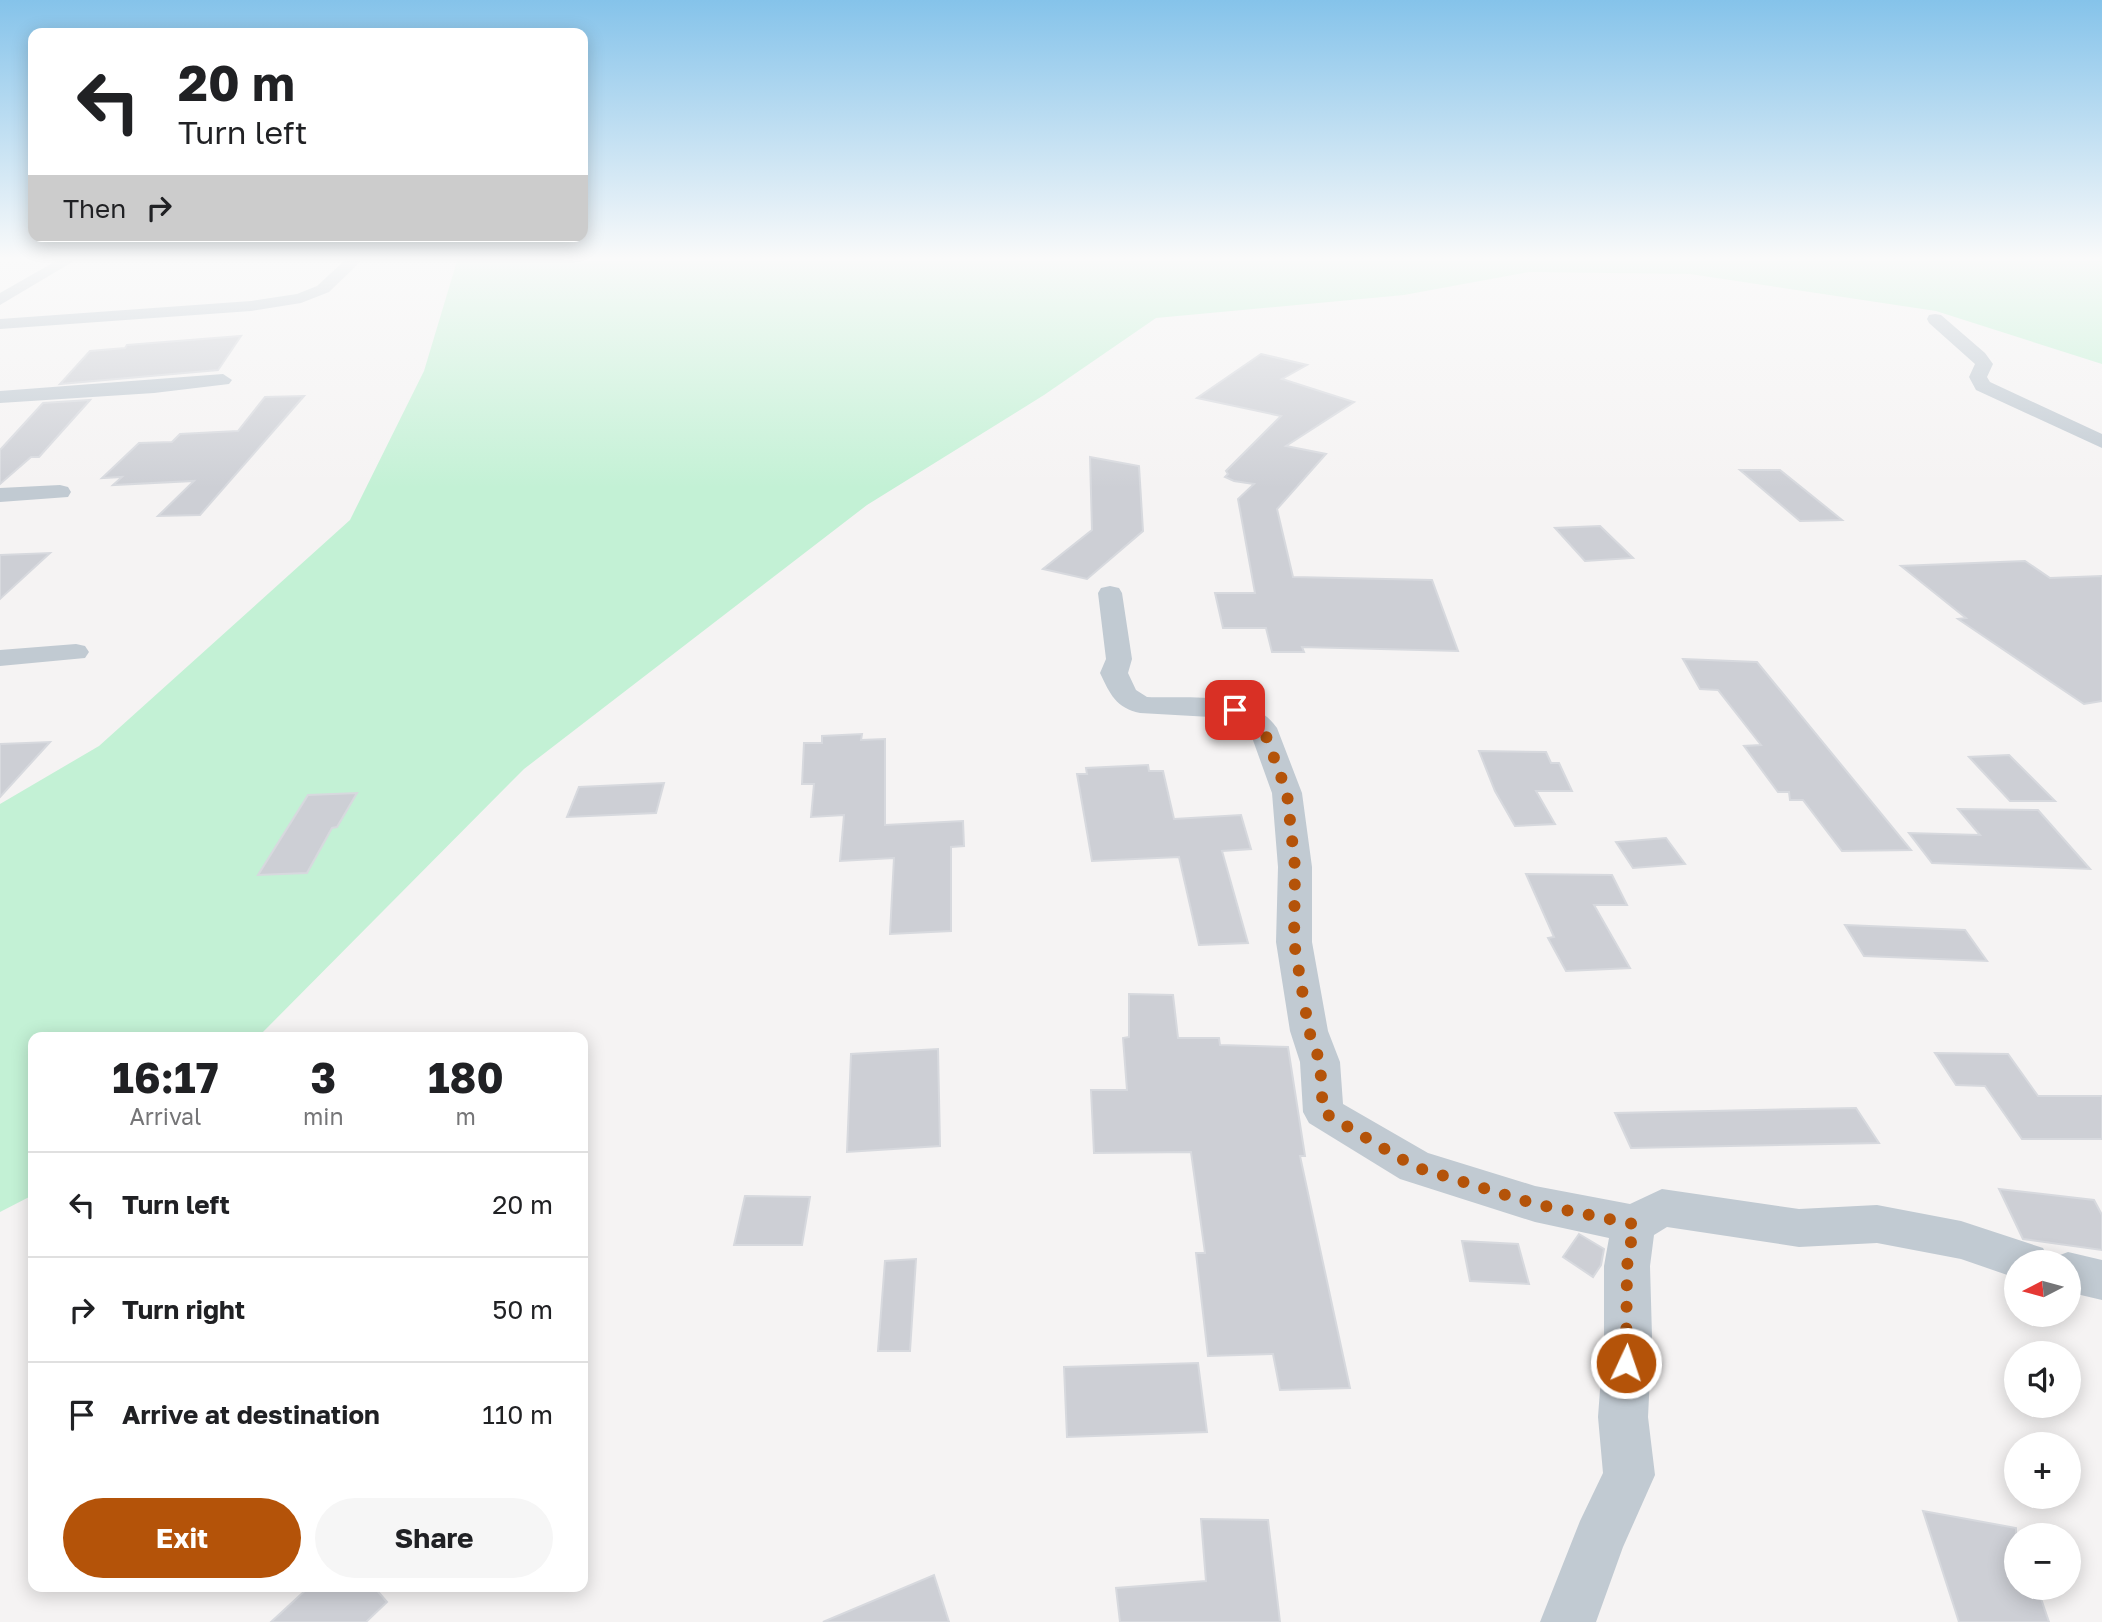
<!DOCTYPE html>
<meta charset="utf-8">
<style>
body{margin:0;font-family:"Golos Text",sans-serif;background:#f6f6f6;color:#202124;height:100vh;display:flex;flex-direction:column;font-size:26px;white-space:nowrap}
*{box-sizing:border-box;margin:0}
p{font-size:23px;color:#757577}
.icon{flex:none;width:38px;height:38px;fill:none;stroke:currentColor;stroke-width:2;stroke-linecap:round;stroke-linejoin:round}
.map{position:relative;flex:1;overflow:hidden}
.side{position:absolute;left:28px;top:1032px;width:560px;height:560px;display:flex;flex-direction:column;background:#fff;border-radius:14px;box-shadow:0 4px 18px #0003}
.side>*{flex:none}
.hud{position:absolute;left:28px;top:28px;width:560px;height:214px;border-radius:14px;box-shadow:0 4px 18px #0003;background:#fff;color:#202124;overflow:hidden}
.needle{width:46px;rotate:264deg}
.fabs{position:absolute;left:2004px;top:1250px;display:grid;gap:14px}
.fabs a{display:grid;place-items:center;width:77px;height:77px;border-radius:50%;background:#fff;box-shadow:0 4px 18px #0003;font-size:35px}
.pin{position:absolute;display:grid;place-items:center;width:60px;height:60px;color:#fff;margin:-30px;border-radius:14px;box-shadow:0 4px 10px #0006}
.me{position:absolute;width:77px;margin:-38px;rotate:3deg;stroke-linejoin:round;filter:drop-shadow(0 0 5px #0008)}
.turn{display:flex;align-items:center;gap:24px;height:147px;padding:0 35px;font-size:32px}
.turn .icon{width:91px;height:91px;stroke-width:2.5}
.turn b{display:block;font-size:49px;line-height:60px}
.then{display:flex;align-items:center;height:66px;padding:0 35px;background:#0003;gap:14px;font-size:26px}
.eta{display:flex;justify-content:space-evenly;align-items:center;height:119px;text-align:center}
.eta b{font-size:42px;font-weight:700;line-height:49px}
.cta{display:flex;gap:14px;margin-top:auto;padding:14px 35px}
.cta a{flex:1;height:80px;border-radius:42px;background:#b45309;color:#fff;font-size:28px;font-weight:700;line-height:80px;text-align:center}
.cta a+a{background:#f6f6f6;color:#202124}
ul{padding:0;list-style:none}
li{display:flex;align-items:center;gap:21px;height:105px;padding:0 35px;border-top:2px solid #e0e0e0}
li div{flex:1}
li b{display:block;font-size:26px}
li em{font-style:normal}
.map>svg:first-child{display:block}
</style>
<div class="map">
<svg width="2102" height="1622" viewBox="0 0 2102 1622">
<rect width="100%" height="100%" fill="#f5f3f3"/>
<!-- green -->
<path fill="#c3f1d5" d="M457,261H2102V364L1936,311L1690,274L1529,272L1404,295L1156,318L1044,395L867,505L524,769L257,1038H33V1195L0,1212V804L99,746L350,520L424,371Z"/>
<!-- building -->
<g fill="#cdcfd5" stroke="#d7d9de" stroke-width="2">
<path d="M241,336L218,370L60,384L90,351L125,348L127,345Z"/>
<path d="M1261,354L1307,365L1282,379L1354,402L1286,446L1326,454L1277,509L1293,577L1432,580L1458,651L1302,647L1304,652H1272L1266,628H1223L1215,593H1255L1238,499L1254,484L1234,481L1225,477L1228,474L1226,471L1281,416L1197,398Z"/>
<path d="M304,396L200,515L158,516L194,481L113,485L122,477L102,478L139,443L172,442L180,434L238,431L265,397Z"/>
<path d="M90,400L39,457H31L0,484V450L43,403Z"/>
<path d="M1090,457L1139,466L1143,531L1087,579L1043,569L1092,530Z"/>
<path d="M1740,470H1780L1842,520L1800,521Z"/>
<path d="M1600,526L1633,558L1585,561L1555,528Z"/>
<path d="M50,553L0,599V555Z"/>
<path d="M2025,561L2050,578L2102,576V701L2084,704L1958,619L1966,618L1901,566Z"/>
<path d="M1683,659L1757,662L1911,850L1842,851L1803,800H1790L1789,792H1778L1744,746L1761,745L1718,690L1700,689Z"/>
<path d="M862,734L861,740L885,739V825L963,821L964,846L951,847V931L890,934L894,858L840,861L844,815L811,817L814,784H802L804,743H822V736Z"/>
<path d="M50,742L0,797V744Z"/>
<path d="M1479,751L1546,752L1551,763H1559L1572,791H1536L1555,824L1515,826L1495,791Z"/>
<path d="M2009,755L2055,801H2010L1969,757Z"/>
<path d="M1148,765L1149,771H1163L1174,819L1241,815L1251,849L1222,851L1248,943L1199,945L1179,857L1092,861L1077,774H1087L1086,768Z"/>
<path d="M664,783L656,813L567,817L579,787Z"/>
<path d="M357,793L337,827L332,828L307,873L258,875L308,795Z"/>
<path d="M1958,809L2038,810L2090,869L1932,863L1909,833L1980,835Z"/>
<path d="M1666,838L1685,864L1633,868L1616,842Z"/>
<path d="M1526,874L1612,875L1627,905H1594L1630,968L1566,971L1548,938L1554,937Z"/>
<path d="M1845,925L1965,930L1987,961L1864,956Z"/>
<path d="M1129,994L1173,995L1178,1038H1219L1220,1045L1288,1047L1305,1156H1300L1350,1388L1280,1390L1273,1354L1208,1356L1196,1253H1205L1191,1152L1094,1153L1091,1090H1127L1123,1038L1129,1037Z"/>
<path d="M938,1049L940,1146L847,1152L851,1054Z"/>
<path d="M1935,1053L2008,1054L2038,1096H2102V1139H2022L1985,1086L1956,1085Z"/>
<path d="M1856,1108L1879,1143L1631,1148L1615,1113Z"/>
<path d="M1999,1189L2094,1200L2102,1215V1250L2023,1239Z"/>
<path d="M745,1196L810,1197L802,1245H734Z"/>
<path d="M1579,1234L1604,1249L1601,1265L1593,1277L1563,1257Z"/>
<path d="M1462,1241L1518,1244L1529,1284L1470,1281Z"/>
<path d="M916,1259L910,1351H878L885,1261Z"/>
<path d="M1198,1363L1207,1432L1067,1437L1064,1367Z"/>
<path d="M1923,1511L2016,1528V1587H2037L2049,1622H1959Z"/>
<path d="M1201,1519L1268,1520L1280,1622H1120L1116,1588L1206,1581Z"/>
<path d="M934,1575L949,1622H823Z"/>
<path d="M309,1587H374L387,1602L366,1622H271Z"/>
</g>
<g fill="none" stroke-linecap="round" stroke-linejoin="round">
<!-- minor -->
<g fill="#c1cad2" fill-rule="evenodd">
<path d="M56,261H74L0,305V293Z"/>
<path d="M344,261H361L329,292L301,303L251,311L0,329V319L251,301L297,294L317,286Z"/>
<path d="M1935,314L1941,315L1985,353L1993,364L1987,377L1990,382L2102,434V448L1976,390L1969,377L1975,364L1929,323L1927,319L1929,315Z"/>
<path d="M223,374L232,380L229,384L154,393L0,403V391Z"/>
<path d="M60,485L68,487L71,492L68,497L0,502V488Z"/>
<path d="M1110,586L1119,588L1122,593L1132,659L1128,673L1136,690L1147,697C1187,699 1251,690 1277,728L1302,793L1312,867V942L1328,1031L1340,1062L1343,1104L1428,1153L1535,1186L1630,1204L1662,1189L1799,1209L1877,1205L1961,1221L2043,1248L2050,1262H2016V1278L1961,1259L1877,1243L1799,1247L1667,1227L1654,1235L1650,1266L1652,1336L1648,1417L1655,1475L1623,1547L1596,1622H1540L1580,1521L1603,1473L1598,1417L1604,1336V1266L1609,1238L1535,1222L1400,1179L1309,1123L1303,1112L1300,1062L1290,1031L1276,942L1278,867L1272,793L1250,732L1228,718L1140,713C1116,708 1110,694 1100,673L1106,659L1098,593L1101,588Z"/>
<path d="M76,644L85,646L89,652L85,658L0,666V650Z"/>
<path d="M2068,1252L2102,1260V1300L2068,1292V1262H2050L2052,1258Z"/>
</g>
</g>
<!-- sky -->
<linearGradient id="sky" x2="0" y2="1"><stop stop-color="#85c3ea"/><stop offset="0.53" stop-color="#fafafa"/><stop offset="1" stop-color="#fafafa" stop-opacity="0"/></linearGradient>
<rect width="2102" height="488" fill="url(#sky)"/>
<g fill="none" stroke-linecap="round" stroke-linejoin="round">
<!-- route -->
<path stroke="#b45309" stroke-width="12" stroke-dasharray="0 21.6" d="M1235,710L1263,728L1287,793L1295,867L1294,942L1309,1031L1320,1062L1323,1112L1415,1167L1535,1204L1634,1224L1627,1266L1626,1363"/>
</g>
</svg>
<div class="fabs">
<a><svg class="needle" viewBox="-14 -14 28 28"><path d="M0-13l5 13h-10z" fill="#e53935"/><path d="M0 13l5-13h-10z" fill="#757577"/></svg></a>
<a><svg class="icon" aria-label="sound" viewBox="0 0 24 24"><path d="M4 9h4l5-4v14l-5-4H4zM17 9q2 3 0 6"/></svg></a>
<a>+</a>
<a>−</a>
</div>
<div class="pin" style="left:1235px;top:710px;background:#d93025"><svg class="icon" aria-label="arrive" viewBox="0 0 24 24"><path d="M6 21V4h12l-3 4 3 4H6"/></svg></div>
<svg class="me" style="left:1626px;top:1363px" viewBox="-20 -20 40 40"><circle r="17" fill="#b45309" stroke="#fff" stroke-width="3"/><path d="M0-11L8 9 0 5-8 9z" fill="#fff"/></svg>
<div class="hud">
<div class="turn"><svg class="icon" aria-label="left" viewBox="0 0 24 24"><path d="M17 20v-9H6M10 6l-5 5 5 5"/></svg><div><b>20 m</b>Turn left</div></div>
<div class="then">Then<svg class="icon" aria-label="right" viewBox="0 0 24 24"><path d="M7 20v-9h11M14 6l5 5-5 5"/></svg></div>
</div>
<section class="side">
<div class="eta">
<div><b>16:17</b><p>Arrival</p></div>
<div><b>3</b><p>min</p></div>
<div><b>180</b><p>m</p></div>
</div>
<ul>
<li><svg class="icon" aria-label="left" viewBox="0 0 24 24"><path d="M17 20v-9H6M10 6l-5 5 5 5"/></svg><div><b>Turn left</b></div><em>20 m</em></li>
<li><svg class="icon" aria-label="right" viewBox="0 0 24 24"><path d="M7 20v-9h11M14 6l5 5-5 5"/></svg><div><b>Turn right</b></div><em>50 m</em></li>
<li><svg class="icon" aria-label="arrive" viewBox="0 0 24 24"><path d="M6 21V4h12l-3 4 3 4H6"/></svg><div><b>Arrive at destination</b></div><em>110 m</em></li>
</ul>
<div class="cta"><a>Exit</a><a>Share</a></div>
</section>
</div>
